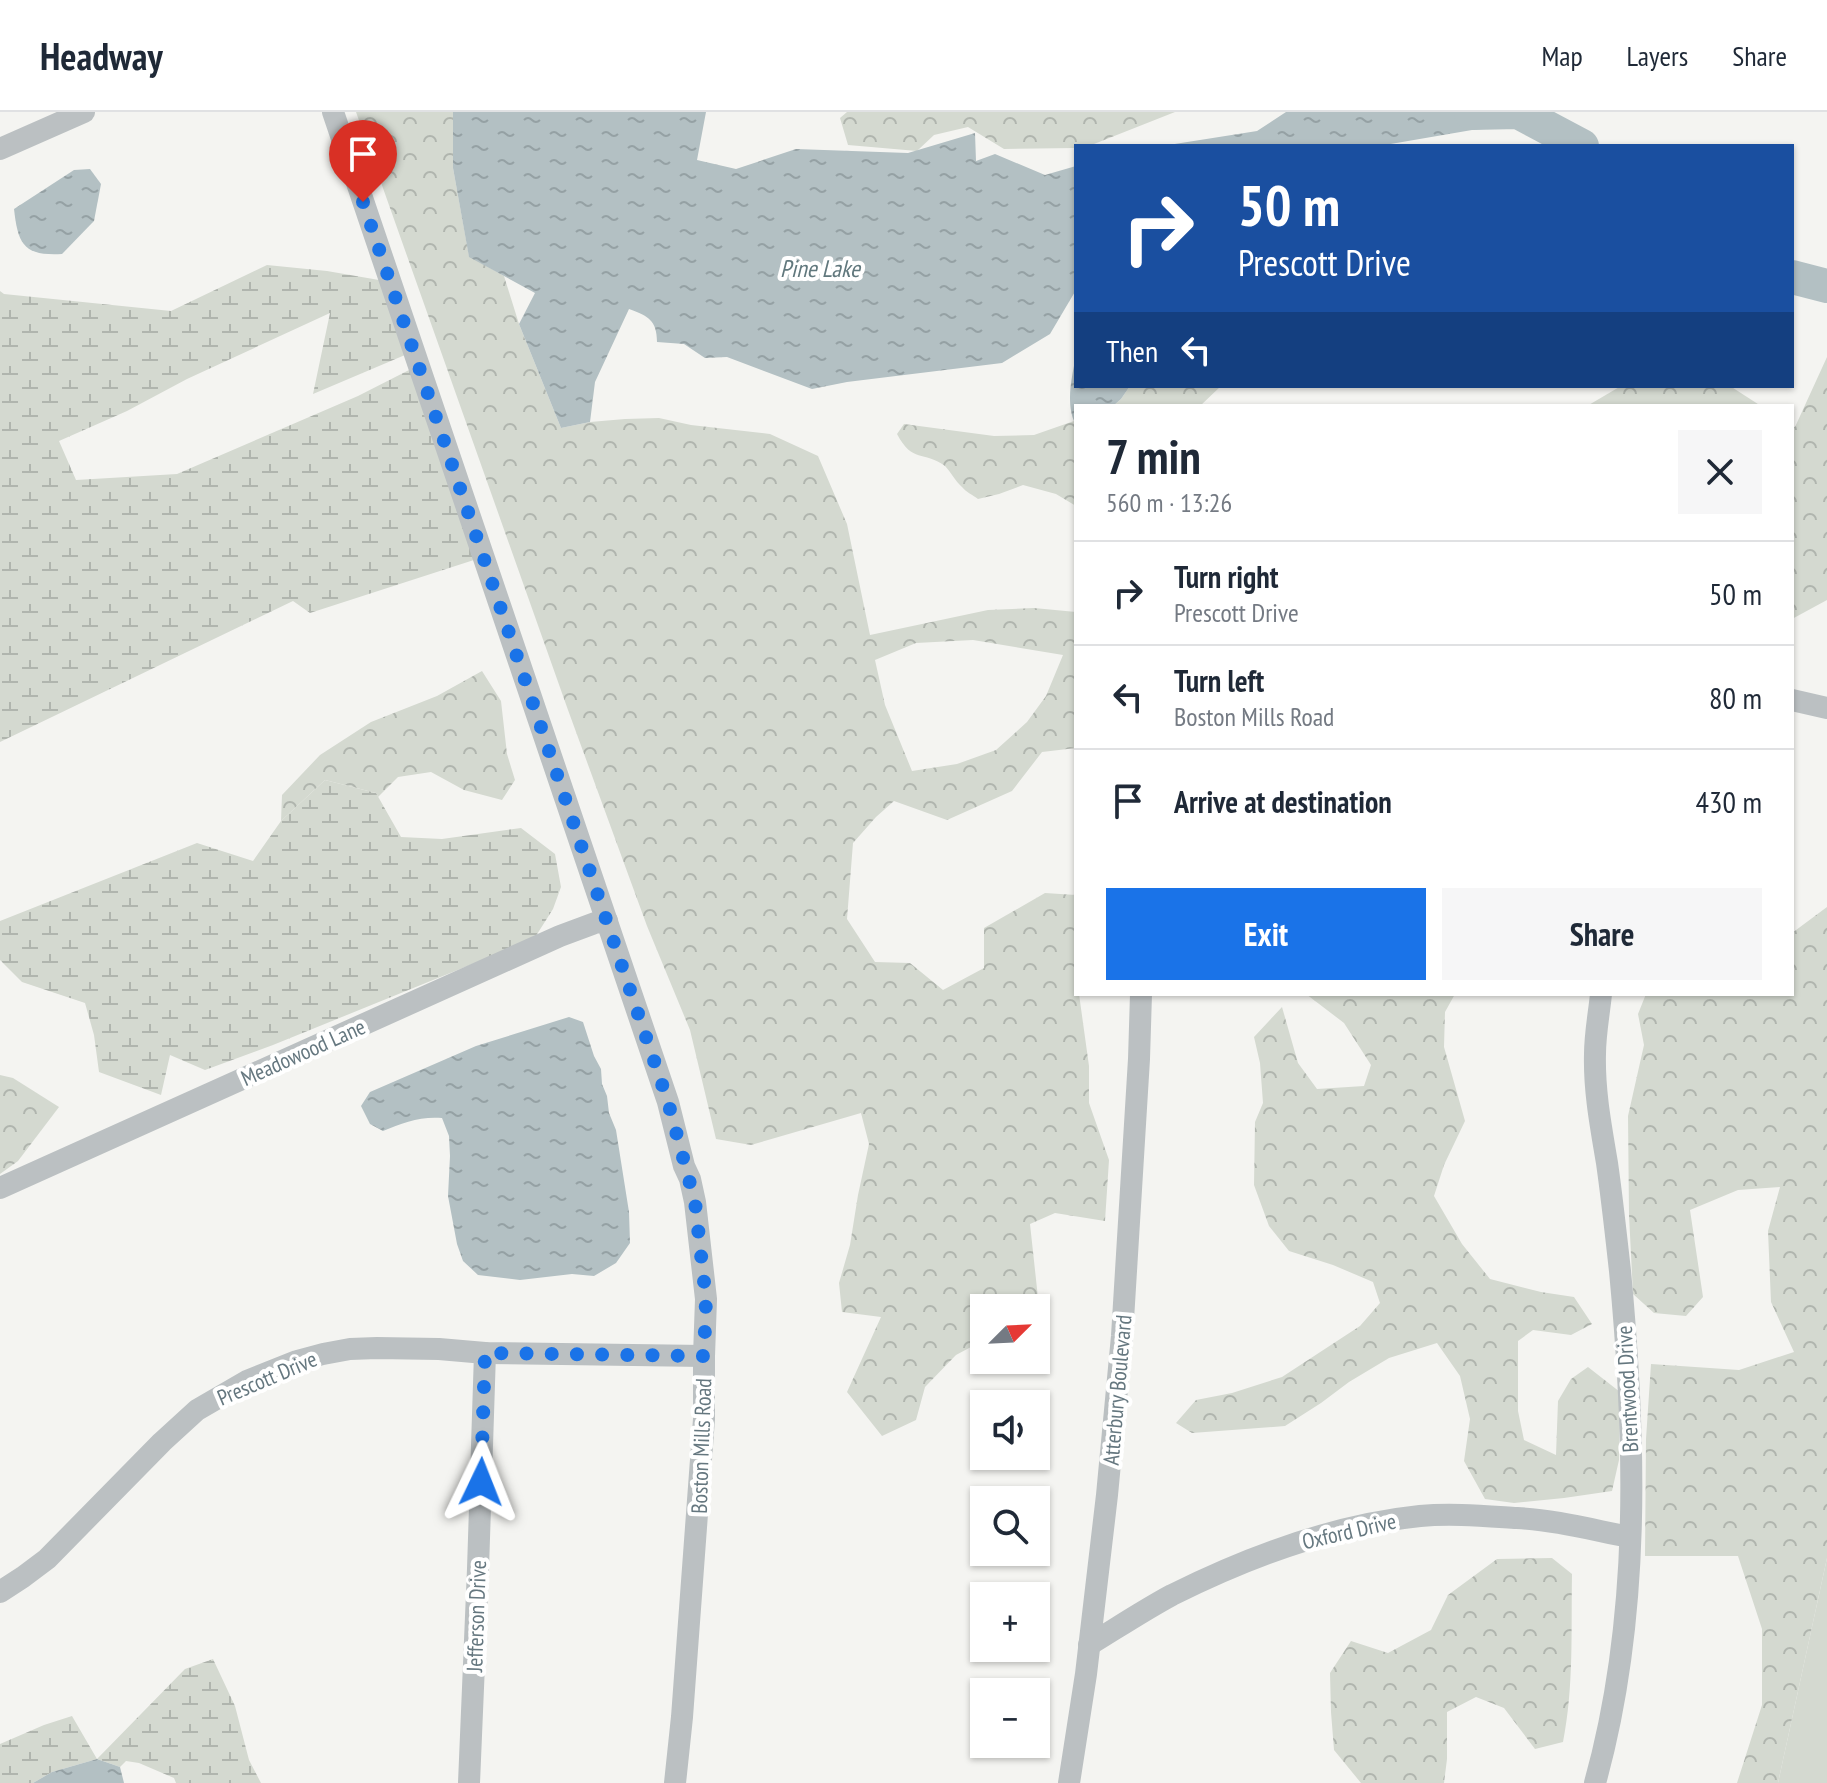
<!DOCTYPE html>
<meta charset="utf-8">
<style>
body{margin:0;font-family:"PT Sans Narrow",sans-serif;background:#f6f6f7;color:#1f2937;height:100vh;display:flex;flex-direction:column;font-size:30px;white-space:nowrap}
*{box-sizing:border-box;margin:0}
p{font-size:26px;color:#747a83}
.icon{flex:none;width:44px;height:44px;fill:none;stroke:currentColor;stroke-width:2;stroke-linecap:round;stroke-linejoin:round}
.map{position:relative;flex:1;overflow:hidden}
.details{position:absolute;left:1074px;top:292px;width:720px;height:592px;display:flex;flex-direction:column;background:#fff;border-radius:0px;box-shadow:0 2px 6px #0004}
.details>*{flex:none}
.banner{position:absolute;left:1074px;top:32px;width:720px;height:244px;border-radius:0px;box-shadow:0 2px 6px #0004;background:#1a4fa0;color:#fff;overflow:hidden}
.needle{width:52px;rotate:66deg}
.fabs{position:absolute;left:970px;top:1182px;display:grid;gap:16px}
.fabs a{display:grid;place-items:center;width:80px;height:80px;border-radius:0px;background:#fff;box-shadow:0 2px 6px #0004;font-size:40px}
.pin{position:absolute;display:grid;place-items:center;width:68px;height:68px;color:#fff;margin:-82px -34px;border-radius:50% 50% 50% 0;rotate:-45deg;box-shadow:0 0 8px #0007}
.pin .icon{rotate:45deg}
.me{position:absolute;width:88px;margin:-44px;rotate:2deg;stroke-linejoin:round;filter:drop-shadow(0 0 6px #0008)}
.turn{display:flex;align-items:center;gap:28px;height:168px;padding:0 32px;font-size:36px}
.turn .icon{width:104px;height:104px;stroke-width:2.5}
.turn b{display:block;font-size:56px;line-height:68px}
.then{display:flex;align-items:center;height:76px;padding:0 32px;background:#0003;gap:16px;font-size:30px}
.round{display:grid;place-items:center;flex:none;width:84px;height:84px;border-radius:0px;background:#f6f6f7}
.headline{display:flex;align-items:center;justify-content:space-between;height:136px;padding:0 32px}
h1{font-size:48px;font-weight:700;line-height:60px}
.action{display:flex;gap:16px;margin-top:auto;padding:16px 32px}
.action a{flex:1;height:92px;border-radius:0px;background:#1a73e8;color:#fff;font-size:32px;font-weight:700;line-height:92px;text-align:center}
.action a+a{background:#f6f6f7;color:#1f2937}
ul{padding:0;list-style:none}
li{display:flex;align-items:center;gap:24px;height:104px;padding:0 32px;border-top:2px solid #e0e1e3}
li div{flex:1}
li b{display:block;font-size:30px}
li em{font-style:normal}
header{display:flex;align-items:center;gap:48px;box-sizing:border-box;height:112px;padding:0 40px;background:#fff;border-bottom:2px solid #e0e1e3}
header strong{font-size:38px}
nav{display:flex;gap:44px;margin-inline-start:auto;font-size:28px}
.map>svg:first-child{display:block}
</style>
<header>
<strong>Headway</strong>
<nav><a>Map</a><a>Layers</a><a>Share</a></nav>
</header>
<div class="map">
<svg width="1827" height="1671" viewBox="0 0 1827 1671">
<defs>
<pattern id="forest-crowns" width="20" height="18" patternUnits="userSpaceOnUse" patternTransform="scale(2)"><rect width="20" height="18" fill="#d4d9d0"/><path d="M2 6a3 3 0 1 1 6 0M12 15a3 3 0 1 1 6 0" fill="none" stroke="#b0b5ae"/></pattern>
<pattern id="wetland-marsh" width="20" height="14" patternUnits="userSpaceOnUse" patternTransform="scale(2)"><rect width="20" height="14" fill="#d4d9d0"/><path d="M1 5h8M5 5V1M11 12h8M15 12V8" fill="none" stroke="#b0b5ae"/></pattern>
<pattern id="water-ripples" width="26" height="14" patternUnits="userSpaceOnUse" patternTransform="scale(2)"><rect width="26" height="14" fill="#b3c0c3"/><path d="M2 4q2-2 4 0t4 0M15 11q2-2 4 0t4 0" fill="none" stroke="#95a1a4"/></pattern>
</defs>
<rect width="100%" height="100%" fill="#f4f4f1"/>
<!-- grass -->
<path fill="#d4d9d0" d="M1827,1446V1671H1778Z"/>
<!-- forest -->
<g fill="url(#forest-crowns)" fill-rule="evenodd">
<path d="M356,0H453V56L469,144L504,164L519,212L561,316L590,310L625,307L659,306L691,313L770,322L818,344L847,412L870,523L988,498L1034,496L1076,500V636L1042,640L1012,679L947,708L894,689L876,705L853,731L847,807L875,850L910,851L943,878L984,856V816L1045,781L1076,783V882H1079L1089,954V991L1109,1048L1105,1109L1055,1101L1030,1112L1039,1195L1036,1198V1196H984V1228L956,1243L925,1275L916,1308L882,1324L847,1280L881,1205L842,1200L839,1171L850,1133L858,1083L869,1032L861,1001L751,1033L716,1027L690,918L647,814L568,598ZM973,528L1063,543L1046,584L1027,610L996,638L957,652L912,659L885,593L875,548L916,531Z"/>
<path d="M847,0H1175L1089,34H1076V36L1004,37L968,15L934,23L917,39L848,33L840,6Z"/>
<path d="M1827,245V488L1792,507V314L1795,315Z"/>
<path d="M1130,274H1221L1200,294H1113L1121,287Z"/>
<path d="M1621,274H1730L1761,294H1587Z"/>
<path d="M1074,309H1076V394L1056,382L1023,373L999,382L978,387C973,383 966,380 962,375C955,369 951,360 945,354C923,338 913,352 897,322L904,312L994,324L1034,323Z"/>
<path d="M482,559L501,589L507,642L515,668L502,688L464,678L431,660L398,665L378,685L376,681L325,668L281,709L282,683L320,643L371,610L437,584Z"/>
<path d="M1827,795V1446L1778,1671H1737L1762,1593V1517L1738,1444H1645L1646,1327L1651,1252L1739,1258L1794,1240L1771,1190L1768,1119L1780,1075L1738,1078L1690,1098L1703,1185L1686,1204L1654,1201L1633,1182L1629,1103L1628,1004L1644,933L1638,902L1646,882H1792V821Z"/>
<path d="M1306,882H1455L1445,900L1444,935L1465,1009L1444,1053L1434,1084L1462,1132L1490,1167L1541,1180L1574,1185L1592,1212L1571,1223L1533,1218L1518,1229V1299L1524,1328L1556,1343L1558,1289L1571,1267L1588,1255L1620,1280L1619,1348L1612,1379L1564,1386L1514,1391L1485,1387L1464,1349L1470,1307L1460,1264L1437,1231L1389,1246L1349,1270L1321,1291L1285,1314L1192,1321L1176,1311L1196,1288L1232,1281L1282,1265L1360,1214L1380,1191L1373,1170L1333,1153L1289,1139L1269,1114L1254,1073L1255,1010L1263,991L1260,951L1254,925L1282,895L1298,951L1317,977L1364,974L1371,953L1344,911Z"/>
<path d="M0,963L13,966L59,995L18,1049L0,1062Z"/>
<path d="M1552,1446L1572,1462C1571,1519 1574,1575 1563,1630L1535,1637L1504,1596L1476,1585L1447,1600V1647L1444,1671H1361L1334,1638L1331,1600L1330,1561L1351,1529L1388,1541L1431,1518L1448,1483L1497,1447Z"/>
</g>
<!-- wetland -->
<g fill="url(#wetland-marsh)">
<path d="M267,153L327,159L379,168L405,243L313,282L330,201L187,267L127,299L59,329L76,368L177,362L358,284L411,257L477,447L310,501L293,489L0,630V179L4,182L171,199Z"/>
<path d="M325,668L376,681L401,725L442,727L521,716L555,742L561,775L553,797L534,827L273,933L205,958L170,943L161,983L99,960L94,923L85,891L22,870L0,848V809L197,731L253,749L281,709Z"/>
<path d="M213,1547L235,1594L249,1648L261,1671H176L174,1666L139,1651L126,1649L120,1655L97,1647L52,1660L33,1671H0V1632L44,1613L72,1604L97,1647L185,1557Z"/>
</g>
<!-- water -->
<g fill="url(#water-ripples)">
<path d="M453,0H706L697,48L736,57L796,37L908,41L975,21L976,49L995,42L1045,63L1076,54V178L1050,222L1002,251L847,270L812,277L727,245L705,246L684,232L657,230C657,208 648,204 629,197L595,270L590,310L561,316L519,212L535,181L469,145L453,56Z"/>
<path d="M1286,0H1518L1515,14L1472,18L1379,34H1162L1257,19Z"/>
<path d="M90,57L101,72L94,109L62,142C24,144 18,133 14,97L74,58Z"/>
<path d="M1076,244V274H1130L1121,287L1113,294H1076V309H1074C1066,289 1072,264 1076,244Z"/>
<path d="M569,905L583,910L594,944L601,957L602,972L607,984L609,1001L616,1018L629,1100L630,1131L616,1151L594,1164L572,1162L520,1168L478,1163L463,1149L457,1132L448,1084L450,1044L449,1024L442,1006C421,1004 402,1011 383,1019L370,1012L361,994L370,980L476,934Z"/>
<path d="M97,1647L120,1655L124,1671H33L52,1660Z"/>
</g>
<g fill="none" stroke-linecap="round" stroke-linejoin="round">
<!-- river -->
<g stroke="#b3c0c3" stroke-width="34">
<path d="M1471,1L1518,0L1582,34"/>
<path d="M1792,165L1827,174"/>
</g>
<!-- minor -->
<g stroke="#bbc0c2" stroke-width="22">
<path d="M333,0L668,990L684,1054L690,1067L695,1090L706,1187L704,1244V1307L682,1605L675,1671"/>
<path d="M0,37L84,0"/>
<path d="M1792,588L1827,596"/>
<path d="M0,1076L560,824L595,811L607,809"/>
<path d="M0,1480L23,1465L47,1447L162,1330L197,1298L247,1269L297,1249L323,1242L350,1237L377,1236L439,1237L485,1241L704,1244"/>
<path d="M1089,1533C1117,1516 1144,1498 1172,1483C1250,1444 1333,1413 1420,1404C1451,1401 1485,1404 1517,1406C1555,1408 1593,1418 1630,1425"/>
<path d="M469,1671L478,1457L485,1241"/>
<path d="M1069,1671L1086,1562L1107,1383L1122,1224L1139,947L1141,882"/>
<path d="M1595,1671C1641,1506 1636,1328 1620,1159C1616,1123 1612,1086 1607,1051C1601,1015 1594,979 1595,942C1595,922 1599,902 1601,882"/>
</g>
</g>
<g fill="none" stroke-linecap="round" stroke-linejoin="round">
<!-- route -->
<path stroke="#1a73e8" stroke-width="14" stroke-dasharray="0 25.2" d="M363,90L668,990L695,1090L706,1187L704,1244L485,1241L481,1370"/>
</g>
<g text-anchor="middle" dominant-baseline="central" stroke-width="8" stroke-linejoin="round" paint-order="stroke">
<!-- street labels -->
<g font-size="22" fill="#65777f" stroke="#fff">
<text transform="translate(303 940) rotate(-24)">Meadowood Lane</text>
<text transform="translate(267 1266) rotate(-23)">Prescott Drive</text>
<text transform="translate(1627 1277) rotate(-93)">Brentwood Drive</text>
<text transform="translate(1117 1278) rotate(-85)">Atterbury Boulevard</text>
<text transform="translate(701 1334) rotate(-88)">Boston Mills Road</text>
<text transform="translate(1349 1419) rotate(-13)">Oxford Drive</text>
<text transform="translate(476 1504) rotate(-88)">Jefferson Drive</text>
</g>
<!-- water labels -->
<g font-size="24" font-style="italic" fill="#61787d" stroke="#fff">
<text x="820" y="156">Pine Lake</text>
</g>
</g>
</svg>
<div class="fabs">
<a><svg class="needle" viewBox="-14 -14 28 28"><path d="M0-13l5 13h-10z" fill="#e53935"/><path d="M0 13l5-13h-10z" fill="#747a83"/></svg></a>
<a><svg class="icon" aria-label="sound" viewBox="0 0 24 24"><path d="M4 9h4l5-4v14l-5-4H4zM17 9q2 3 0 6"/></svg></a>
<a><svg class="icon" aria-label="search" viewBox="0 0 24 24"><circle cx="10" cy="10" r="6"/><path d="M15 15l6 6"/></svg></a>
<a>+</a>
<a>−</a>
</div>
<div class="pin" style="left:363px;top:90px;background:#d93025"><svg class="icon" aria-label="arrive" viewBox="0 0 24 24"><path d="M6 21V4h12l-3 4 3 4H6"/></svg></div>
<svg class="me" style="left:481px;top:1370px" viewBox="-20 -20 40 40"><path d="M0-17L14 15 0 8-14 15z" fill="#1a73e8" stroke="#fff" stroke-width="4"/></svg>
<div class="banner">
<div class="turn"><svg class="icon" aria-label="right" viewBox="0 0 24 24"><path d="M7 20v-9h11M14 6l5 5-5 5"/></svg><div><b>50 m</b>Prescott Drive</div></div>
<div class="then">Then<svg class="icon" aria-label="left" viewBox="0 0 24 24"><path d="M17 20v-9H6M10 6l-5 5 5 5"/></svg></div>
</div>
<section class="details">
<div class="headline"><div><h1>7 min</h1><p>560 m · 13:26</p></div><a class="round"><svg class="icon" aria-label="close" viewBox="0 0 24 24"><path d="M6 6l12 12M18 6L6 18"/></svg></a></div>
<ul>
<li><svg class="icon" aria-label="right" viewBox="0 0 24 24"><path d="M7 20v-9h11M14 6l5 5-5 5"/></svg><div><b>Turn right</b><p>Prescott Drive</p></div><em>50 m</em></li>
<li><svg class="icon" aria-label="left" viewBox="0 0 24 24"><path d="M17 20v-9H6M10 6l-5 5 5 5"/></svg><div><b>Turn left</b><p>Boston Mills Road</p></div><em>80 m</em></li>
<li><svg class="icon" aria-label="arrive" viewBox="0 0 24 24"><path d="M6 21V4h12l-3 4 3 4H6"/></svg><div><b>Arrive at destination</b></div><em>430 m</em></li>
</ul>
<div class="action"><a>Exit</a><a>Share</a></div>
</section>
</div>
